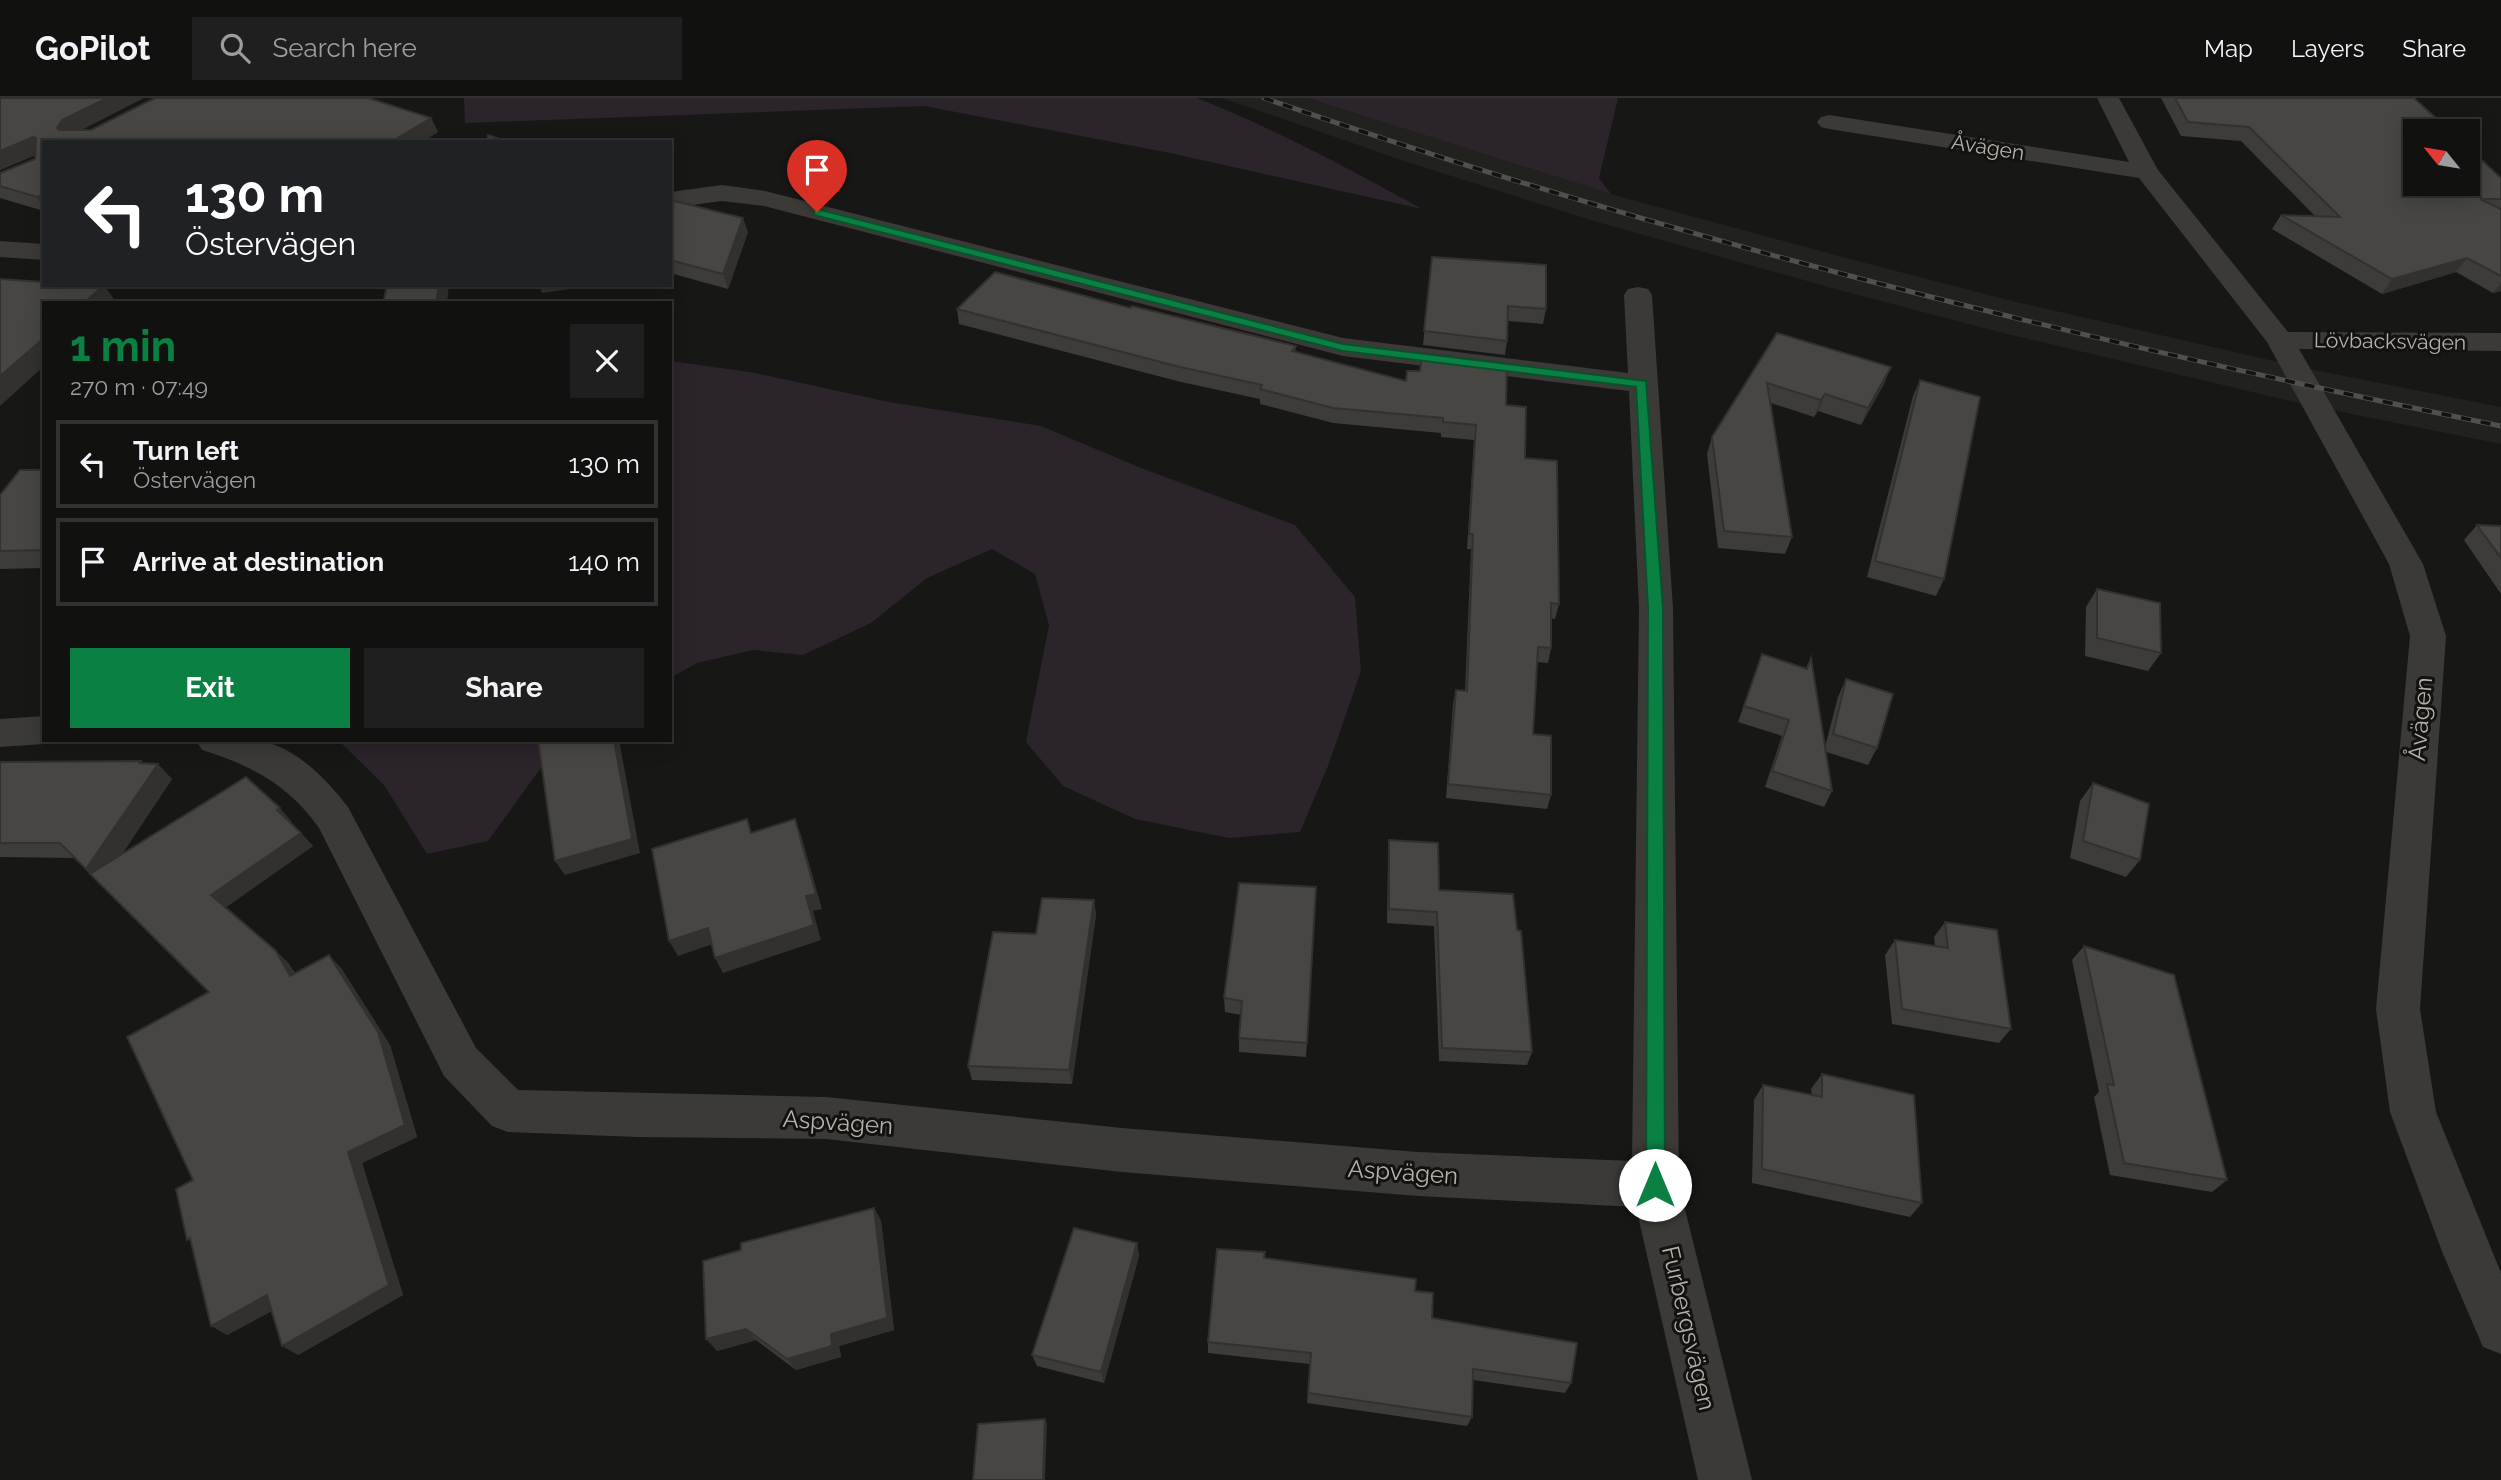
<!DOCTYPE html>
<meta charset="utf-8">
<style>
body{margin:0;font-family:Raleway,sans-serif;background:#1e1f1e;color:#f1f3f6;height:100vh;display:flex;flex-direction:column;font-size:26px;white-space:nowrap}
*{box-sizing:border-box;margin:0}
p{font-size:23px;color:#9c9d9f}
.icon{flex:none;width:38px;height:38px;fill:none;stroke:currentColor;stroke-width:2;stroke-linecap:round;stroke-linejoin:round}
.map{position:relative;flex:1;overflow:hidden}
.sheet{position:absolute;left:42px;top:203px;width:630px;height:441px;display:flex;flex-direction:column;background:#111110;border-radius:0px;box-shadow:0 4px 18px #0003,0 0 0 2px #303130}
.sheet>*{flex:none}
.hud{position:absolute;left:42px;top:42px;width:630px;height:147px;border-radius:0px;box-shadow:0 4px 18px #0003,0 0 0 2px #303130;background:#202124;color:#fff;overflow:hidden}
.needle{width:46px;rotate:300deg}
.tools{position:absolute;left:2403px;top:21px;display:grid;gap:14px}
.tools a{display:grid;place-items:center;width:77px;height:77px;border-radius:0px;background:#111110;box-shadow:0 4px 18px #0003,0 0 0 2px #303130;font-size:35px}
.pin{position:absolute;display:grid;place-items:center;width:60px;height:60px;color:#fff;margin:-72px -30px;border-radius:50% 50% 50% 0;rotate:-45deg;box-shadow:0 0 7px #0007}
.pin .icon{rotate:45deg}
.me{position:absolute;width:77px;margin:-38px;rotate:0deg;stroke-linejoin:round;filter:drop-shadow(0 0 5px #0008)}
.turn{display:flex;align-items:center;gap:24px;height:147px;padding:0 28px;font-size:32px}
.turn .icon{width:91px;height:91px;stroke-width:2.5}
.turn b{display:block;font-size:49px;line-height:60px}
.round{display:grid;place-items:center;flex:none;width:74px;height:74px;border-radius:0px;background:#1e1f1e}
.head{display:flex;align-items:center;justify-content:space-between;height:119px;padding:0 28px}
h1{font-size:42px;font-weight:700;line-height:52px;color:#0b8043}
.primary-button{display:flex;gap:14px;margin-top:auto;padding:14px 28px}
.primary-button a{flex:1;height:80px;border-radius:0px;background:#0b8043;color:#fff;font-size:28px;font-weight:700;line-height:80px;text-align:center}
.primary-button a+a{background:#1e1f1e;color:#f1f3f6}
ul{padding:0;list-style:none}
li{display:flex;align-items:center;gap:21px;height:88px;margin:0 14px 10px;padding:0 14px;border:4px solid #303130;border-radius:0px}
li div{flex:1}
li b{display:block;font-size:26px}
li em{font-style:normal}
header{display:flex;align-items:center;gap:42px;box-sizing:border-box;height:98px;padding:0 35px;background:#111110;border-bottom:2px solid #303130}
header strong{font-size:33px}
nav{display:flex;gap:38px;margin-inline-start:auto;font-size:24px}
.search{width:490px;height:63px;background:#1e1f1e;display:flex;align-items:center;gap:18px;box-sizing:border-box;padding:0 24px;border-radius:0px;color:#9c9d9f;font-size:26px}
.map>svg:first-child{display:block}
</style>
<header>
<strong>GoPilot</strong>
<div class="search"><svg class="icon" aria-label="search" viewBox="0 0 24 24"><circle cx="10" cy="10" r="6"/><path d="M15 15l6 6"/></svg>Search here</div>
<nav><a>Map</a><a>Layers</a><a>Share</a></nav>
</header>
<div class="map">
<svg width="2501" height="1382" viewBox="0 0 2501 1382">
<rect width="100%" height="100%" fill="#171715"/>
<!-- built -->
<path fill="#21211e" d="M1222,0H1307L1621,99L1854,162L2012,203L2304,270L2501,309V346L2307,307L2003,235L1839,192L1597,124L1407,64Z"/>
<!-- green -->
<g fill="#2b242b">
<path d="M464,0H1197C1275,31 1348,70 1422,111L1170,55L924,8L465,25Z"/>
<path d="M1307,0H1618L1599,80L1611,96Z"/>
<path d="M670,263L750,274L889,304L1041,328L1141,370L1295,427L1355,499L1361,573L1328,668L1300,734L1229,740L1135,721L1063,688L1026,644L1049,527L1035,476L992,451L927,480L871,525L803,557L753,552L697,565L670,580Z"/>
<path d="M338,642H567L556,649L488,743L427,756L384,687Z"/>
</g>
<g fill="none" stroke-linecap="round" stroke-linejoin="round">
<!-- street -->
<g fill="#3c3a37" fill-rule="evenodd">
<path d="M2097,0H2119L2158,72L2288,234L2501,235V253L2299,251L2423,466L2446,538L2420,911L2436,1014L2501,1175V1256L2483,1249L2443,1156L2390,1014L2376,911L2410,538L2389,466L2267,244L2139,80L1829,31L1821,29L1817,24L1821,19L1829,17L2129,64Z"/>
<path d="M722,87L765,93L1343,240L1628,275L1624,197L1628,191L1638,189L1648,191L1652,197L1673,510L1679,1087L1752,1382H1698L1636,1109L1418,1098L1122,1074L826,1041L638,1039L508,1034L492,1028L444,978L319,730C289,687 251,667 202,652L196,642C217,642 243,638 262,643C298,651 327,682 348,709L476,950L518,992L826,999L1122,1030L1418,1054L1632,1063L1639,510L1629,293L1343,258L764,108L722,103L670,110V94Z"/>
<path d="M0,143L44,146V162L0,159Z"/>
<path d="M44,618V642H56L44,646L0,649V621Z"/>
</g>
<!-- rail casing -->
<g stroke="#52504c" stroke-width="5">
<path id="rail" d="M1264,0C1667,141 2083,243 2501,328"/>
</g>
<!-- rail -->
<use href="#rail" stroke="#121210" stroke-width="3.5" stroke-dasharray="10" stroke-linecap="butt"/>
</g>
<!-- wall -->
<g fill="#3d3c39">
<path d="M0,0L81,32L431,20L438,34L422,44H44V113L0,100V75L35,61V57L0,72Z"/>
<path d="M2161,0H2414L2501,80V193L2493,195L2456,174L2382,196L2272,131L2281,117L2315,118L2241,43L2181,38Z"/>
<path d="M670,102L748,134L728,191L670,175Z"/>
<path d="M1432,159L1546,211L1543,226L1508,223L1507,243L1505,257L1423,247Z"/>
<path d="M1130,210L1296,248L1295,254L1406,283L1506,307L1525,360L1559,506L1555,521L1551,520V550L1548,565L1537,564L1533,636L1551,697L1547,711L1446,700L1453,606L1456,592L1465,593L1471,451H1467L1474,342L1441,339V335L1333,325L1260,306V301L1181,284L959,226L957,211Z"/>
<path d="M1777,235L1884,286L1861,327L1818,313L1814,319L1771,305L1792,439L1785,456L1718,450L1707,356L1712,339Z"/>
<path d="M1920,282L1944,481L1936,498L1867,479L1913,298Z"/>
<path d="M44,372V470L0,471V397Z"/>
<path d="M2477,427L2501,428V496L2464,442Z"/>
<path d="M2097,491L2161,555L2148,573L2085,558L2086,509Z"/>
<path d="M1762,556L1806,570L1811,560L1825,649L1838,599L1846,581L1877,650L1868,667L1826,654L1832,693L1824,709L1765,689L1782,638L1738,624Z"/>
<path d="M0,665L144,666L172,681L122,756L292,724L291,725L313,748L226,809L276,853L289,866L295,875L341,870L390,947L417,1039L362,1065L403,1197L298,1257L272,1213L227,1237L193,1082L209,894L74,760L0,759Z"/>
<path d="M2093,685L2140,762L2126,779L2070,760L2080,703Z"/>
<path d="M1389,742L1439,792L1517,832L1532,954L1527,967L1439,963L1434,828L1387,825L1388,756Z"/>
<path d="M1316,789L1306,959L1239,954V940L1241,917L1225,914L1224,900Z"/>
<path d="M1094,802L1096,817L1072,986L972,982L968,968L1036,836Z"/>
<path d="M1945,824L2011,931L1999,945L1892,926L1885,857L1895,842L1935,848L1934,839Z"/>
<path d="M2084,848L2227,1082L2212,1094L2110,1077L2094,999L2099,994L2072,862Z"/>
<path d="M1822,976L1922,1105L1910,1119L1752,1085L1754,1002L1763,987L1812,997L1811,991Z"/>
<path d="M874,1110L881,1123L894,1232L839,1248L841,1259L796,1272L756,1242L717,1253L741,1152Z"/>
<path d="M1137,1145L1139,1158L1104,1285L1037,1268L1032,1257Z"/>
<path d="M1264,1160L1415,1193L1432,1220L1571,1285L1565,1295L1473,1282L1472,1319L1467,1328L1307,1305L1310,1266L1208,1255V1244Z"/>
</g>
<!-- shaded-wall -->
<g fill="#32312e">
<path d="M107,0H144L72,37L67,44L57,30L62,22Z"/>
<path d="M431,20L438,34L422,44H391Z"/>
<path d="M33,39L43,54L0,72V53Z"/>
<path d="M44,96V109L37,99Z"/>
<path d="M743,120L748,134L728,191L723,176Z"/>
<path d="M2467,160L2456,174L2382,196L2392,181Z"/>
<path d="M2501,185V193L2493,195Z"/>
<path d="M104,187L116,204L114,205H84Z"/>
<path d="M439,187H449L447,205H436Z"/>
<path d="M539,187H597L542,195Z"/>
<path d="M44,240V268L0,308V278Z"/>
<path d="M1891,269L1884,286L1861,327L1868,310Z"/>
<path d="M1825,296L1818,313L1814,319L1821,302Z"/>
<path d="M614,642H619L640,755L565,777L555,763Z"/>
<path d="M141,663L152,674L158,666L172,681L102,786L86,771Z"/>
<path d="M280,710L292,724L289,726L277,712Z"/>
<path d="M795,721L801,737L822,811L813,813L821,842L723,875L715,860Z"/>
<path d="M301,735L313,748L225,810L211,797Z"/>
<path d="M1094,802L1096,817L1072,986L1069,972Z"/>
<path d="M708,830L716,845L678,858L669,843Z"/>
<path d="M276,853L289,866L303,891L290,878Z"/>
<path d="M329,857L341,870L390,947L417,1039L362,1065L403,1197L298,1257L282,1248L348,1054Z"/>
<path d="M874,1110L881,1123L894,1232L839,1248L841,1259L796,1272L787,1261L831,1236Z"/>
<path d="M1137,1145L1139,1158L1104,1285L1101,1274Z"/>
<path d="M267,1197L283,1207L227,1237L211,1228Z"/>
<path d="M746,1231L756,1242L717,1253L706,1241Z"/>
<path d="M1045,1321L1047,1326L1045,1382H1043Z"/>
</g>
<!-- building -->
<g fill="#474642" stroke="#32312e" stroke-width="2">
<path d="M0,0H107L62,22L57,30L59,32H91L155,0H368L431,20L391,44H44V96L37,99L0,88V75L35,61L36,40L33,39L0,53Z"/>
<path d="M2175,0H2414L2450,33H2415V86H2468V49L2501,80V101H2480L2501,111V178L2467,160L2392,181L2281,117L2340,119L2249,29L2188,24Z"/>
<path d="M488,37L508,44H487Z"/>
<path d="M670,102L743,120L723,176L670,162Z"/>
<path d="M1432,159L1546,167V211L1508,208L1507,243L1424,233Z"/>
<path d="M995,174L1130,210L1132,208L1296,248L1292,253L1406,283L1407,273H1420L1422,255L1507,266L1506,307L1526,309L1525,360L1557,363L1559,506L1551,505V550L1538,549L1533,636L1551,638V697L1448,686L1456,592L1467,593L1473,436H1469L1476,327L1443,324V320L1333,310L1260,291L1262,287L1180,269L957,211Z"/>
<path d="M0,181L44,184V187H104L84,205H44V240L0,278Z"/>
<path d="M387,187H439L436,205H383Z"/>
<path d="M1777,235L1891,269L1868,310L1825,296L1821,302L1767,285L1792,439L1724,433L1712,339Z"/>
<path d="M1920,282L1980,299L1944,481L1875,463Z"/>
<path d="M20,372H44V452L0,453V397Z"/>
<path d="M2477,427L2501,428V460Z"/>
<path d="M2097,491L2160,505L2161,555L2097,540Z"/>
<path d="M1762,556L1807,571L1811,560L1832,693L1772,673L1789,622L1744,608Z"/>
<path d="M1846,581L1893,596L1877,650L1833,636Z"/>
<path d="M538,642H614L632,741L555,763Z"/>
<path d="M141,663L140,665L158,666L86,771L60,745H0V664Z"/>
<path d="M246,679L280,710L277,712L301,735L211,797L276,853L290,878L329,857L378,934L405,1027L348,1054L389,1187L282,1248L267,1197L211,1228L190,1140L187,1142L176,1091L193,1082L127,939L209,894L90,776Z"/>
<path d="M2093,685L2149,706L2140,762L2083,743Z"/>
<path d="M747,721L751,735L795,721L816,796L806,798L814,827L715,860L708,830L669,843L652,751Z"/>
<path d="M1389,742L1438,745L1439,792L1513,796L1517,832L1521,833L1532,954L1442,950L1437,814L1389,811Z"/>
<path d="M1239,785L1316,789L1307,945L1239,940L1242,903L1224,900Z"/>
<path d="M1042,800L1094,802L1069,972L968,968L993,834L1036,836Z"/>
<path d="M1945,824L1997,832L2011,931L1902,911L1895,842L1948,850Z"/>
<path d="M2084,848L2174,877L2227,1082L2124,1065L2107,986L2114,987Z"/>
<path d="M1822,976L1914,997L1922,1105L1762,1071L1763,987L1822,999Z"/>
<path d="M874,1110L887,1220L831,1236L832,1248L787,1261L746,1231L706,1241L703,1163L741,1152V1145Z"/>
<path d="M1074,1130L1137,1145L1101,1274L1032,1257Z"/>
<path d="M1217,1151L1265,1154L1264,1160L1416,1181L1415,1193L1433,1195L1432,1220L1577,1245L1571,1285L1473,1271L1472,1319L1308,1295L1311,1255L1208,1244Z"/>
<path d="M1045,1321L1043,1382H973L978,1326Z"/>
</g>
<!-- route -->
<path fill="#0b8043" stroke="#07532c" stroke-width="2" d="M817,111L1343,246L1646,283L1663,510L1665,1087L1662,1094L1655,1097L1648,1094L1646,1087L1648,510L1636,289L1343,253L814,117V112Z"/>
<g text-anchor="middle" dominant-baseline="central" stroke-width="6" stroke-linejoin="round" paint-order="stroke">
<!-- far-street labels -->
<g font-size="21" fill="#b6b0a9" stroke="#121210">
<text transform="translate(1988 49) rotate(9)">Åvägen</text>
<text transform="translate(2390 243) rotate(1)">Lövbacksvägen</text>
</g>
<!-- street labels -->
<g font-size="24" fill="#b6b0a9" stroke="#121210">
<text transform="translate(2420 621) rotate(-85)">Åvägen</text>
<text transform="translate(838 1024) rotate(4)">Aspvägen</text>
<text transform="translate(1403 1074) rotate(4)">Aspvägen</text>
<text transform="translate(1689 1230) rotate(77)">Furbergsvägen</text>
</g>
</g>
</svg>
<div class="tools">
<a><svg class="needle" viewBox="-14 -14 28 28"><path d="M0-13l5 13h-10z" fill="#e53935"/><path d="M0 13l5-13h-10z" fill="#9c9d9f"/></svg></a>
</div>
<div class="pin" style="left:817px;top:114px;background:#d93025"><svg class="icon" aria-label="arrive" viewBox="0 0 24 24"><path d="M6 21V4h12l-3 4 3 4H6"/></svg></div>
<svg class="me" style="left:1655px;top:1087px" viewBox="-20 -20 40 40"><circle r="19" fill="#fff"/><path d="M0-13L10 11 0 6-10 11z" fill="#0b8043"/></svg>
<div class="hud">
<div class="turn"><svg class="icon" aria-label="left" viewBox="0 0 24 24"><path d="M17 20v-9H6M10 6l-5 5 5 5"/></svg><div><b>130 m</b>Östervägen</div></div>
</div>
<section class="sheet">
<div class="head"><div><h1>1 min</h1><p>270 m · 07:49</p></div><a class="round"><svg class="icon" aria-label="close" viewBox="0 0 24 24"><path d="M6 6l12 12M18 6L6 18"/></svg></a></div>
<ul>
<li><svg class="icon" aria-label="left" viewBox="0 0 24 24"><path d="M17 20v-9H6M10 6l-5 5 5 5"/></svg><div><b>Turn left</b><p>Östervägen</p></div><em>130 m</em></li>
<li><svg class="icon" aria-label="arrive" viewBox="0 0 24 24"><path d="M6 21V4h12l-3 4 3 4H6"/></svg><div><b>Arrive at destination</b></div><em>140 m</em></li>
</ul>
<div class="primary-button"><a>Exit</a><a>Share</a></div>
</section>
</div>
